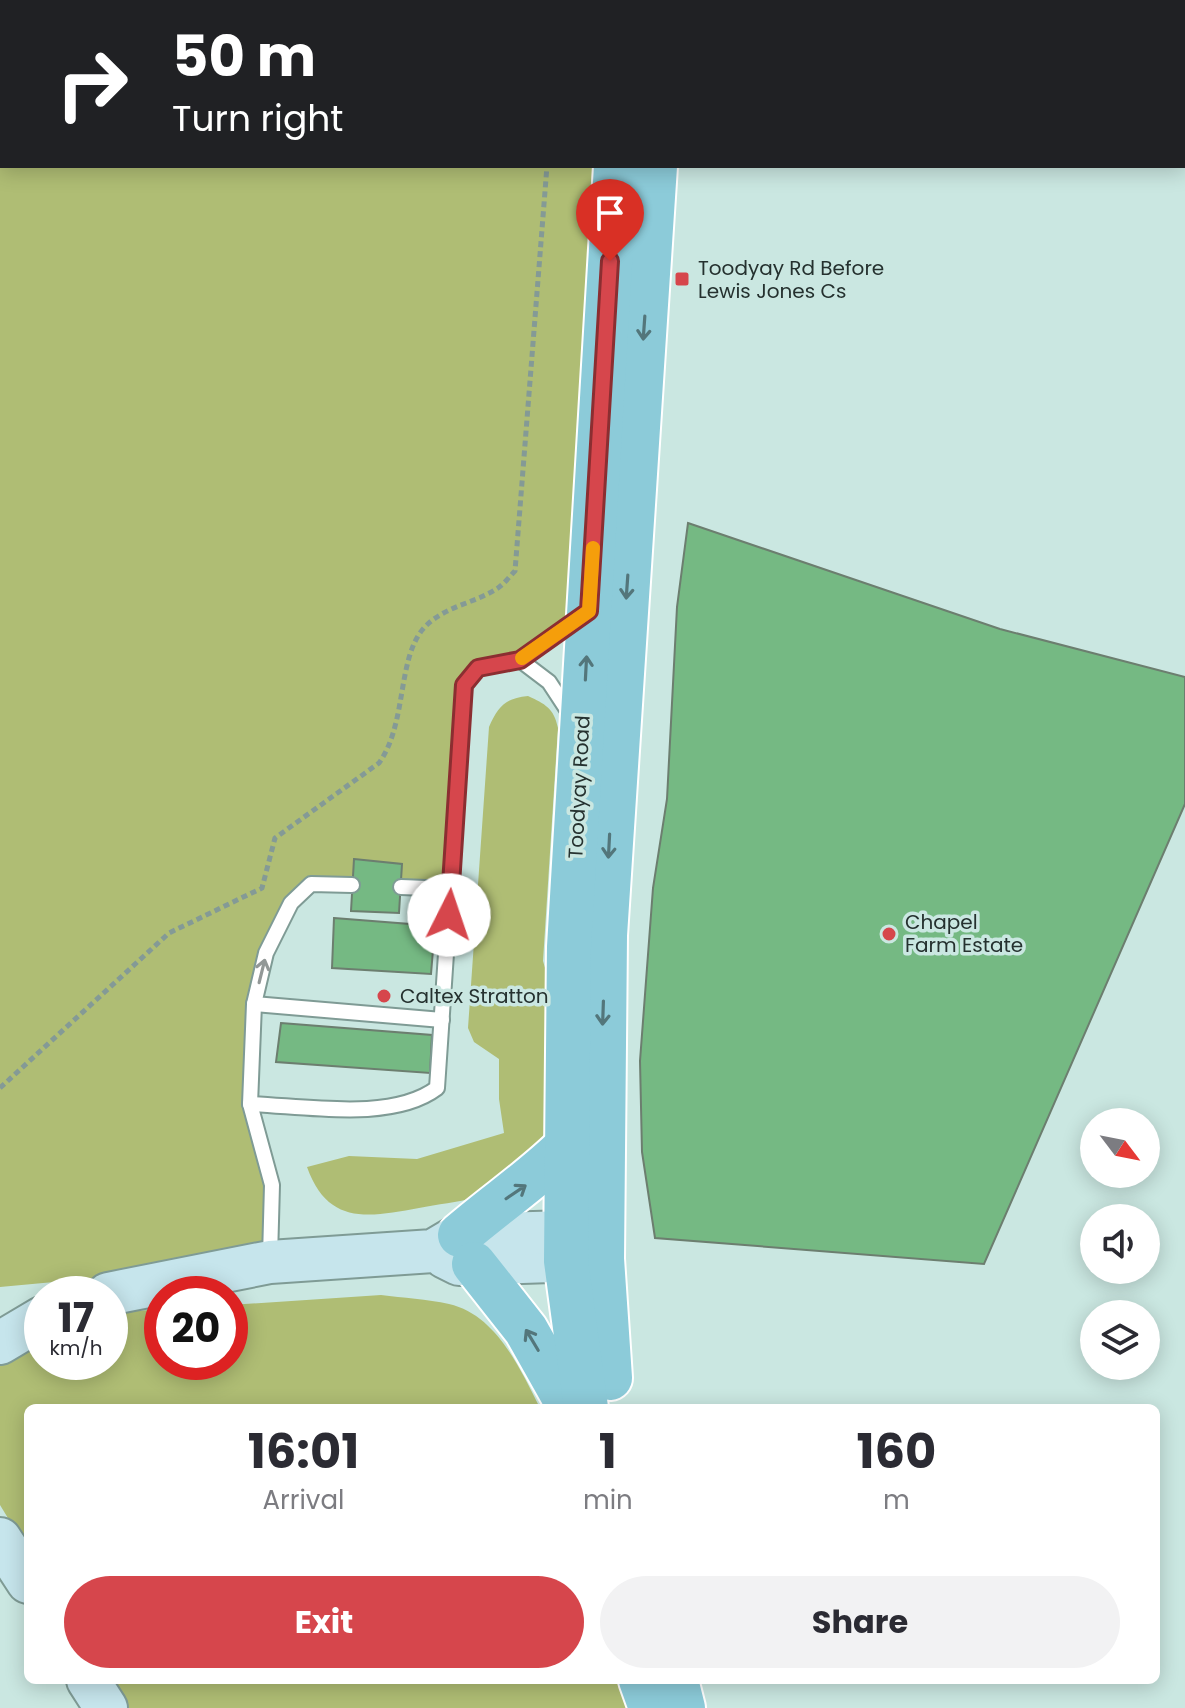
<!DOCTYPE html>
<style>
body{margin:0;font-family:Poppins,sans-serif;background:#f2f2f3;color:#2b2b33;height:100vh;display:flex;flex-direction:column;font-size:30px;white-space:nowrap}
*{box-sizing:border-box;margin:0}
p{font-size:26px;color:#7c7c81}
.icon{flex:none;width:44px;height:44px;fill:none;stroke:currentColor;stroke-width:2;stroke-linecap:round;stroke-linejoin:round}
.map{position:relative;flex:1;overflow:hidden}
.panel{position:absolute;left:24px;top:1404px;width:1136px;height:280px;display:flex;flex-direction:column;background:#fff;border-radius:12px;box-shadow:0 4px 20px #0003}
.panel>*{flex:none}
.hud{position:absolute;left:0px;top:0px;width:1186px;height:168px;box-shadow:0 4px 20px #0003;background:#202124;color:#fff;overflow:hidden}
.needle{width:52px;rotate:122deg}
.buttons{position:absolute;left:1080px;top:1108px;display:grid;gap:16px}
.buttons a{display:grid;place-items:center;width:80px;height:80px;border-radius:50%;background:#fff;box-shadow:0 4px 20px #0003;font-size:40px}
.speed{position:absolute;left:24px;top:1276px;display:flex;gap:16px;font-size:40px;font-weight:700;text-align:center}
.speed>*{display:grid;place-content:center;width:104px;height:104px;border-radius:50%;background:#fff;box-shadow:0 4px 20px #0003;line-height:1}
.speed small{font-size:20px;font-weight:400}
.speed .limit{border:12px solid #d22;background:#fff;color:#111}
.pin{position:absolute;display:grid;place-items:center;width:68px;height:68px;color:#fff;margin:-82px -34px;border-radius:50% 50% 50% 0;rotate:-45deg;box-shadow:0 0 8px #0007}
.pin .icon{rotate:45deg}
.me{position:absolute;width:88px;margin:-44px;rotate:4deg;stroke-linejoin:round;filter:drop-shadow(0 0 6px #0008)}
.turn{display:flex;align-items:center;gap:28px;height:168px;padding:0 40px;font-size:36px}
.turn .icon{width:104px;height:104px;stroke-width:2.5}
.turn b{display:block;font-size:56px;line-height:68px}
.eta{display:flex;justify-content:space-evenly;align-items:center;height:136px;text-align:center}
.eta b{font-size:48px;font-weight:700;line-height:56px}
.primary-button{display:flex;gap:16px;margin-top:auto;padding:16px 40px}
.primary-button a{flex:1;height:92px;border-radius:48px;background:#d6464c;color:#fff;font-size:32px;font-weight:700;line-height:92px;text-align:center}
.primary-button a+a{background:#f2f2f3;color:#2b2b33}
.map>svg:first-child{display:block}
</style>
<div class="map">
<svg width="1185" height="1708" viewBox="0 0 1185 1708">
<rect width="100%" height="100%" fill="#cae7e1"/>
<!-- green -->
<g fill="#afbd74">
<path d="M0,0H625L2,2V166H615L589,611L520,660L478,669L462,701L451,889L311,884L266,953L250,1104L272,1185L270,1262L0,1287Z"/>
<path d="M528,696C545,704 554,708 558,728L543,961L548,978L553,1136C535,1150 493,1191 475,1197C458,1203 437,1204 419,1208C369,1217 328,1226 307,1167L349,1156L417,1159L504,1133L499,1099V1059L474,1042L468,1028L489,727C498,707 505,698 528,696Z"/>
<path d="M381,1295C403,1298 427,1299 449,1304C497,1315 520,1369 540,1408H28V1551L0,1505V1357L42,1332V1362H110V1313L162,1309V1362H230V1305Z"/>
<path d="M106,1680H641L651,1708H123Z"/>
</g>
<!-- building -->
<g fill="#75b983" stroke="#6c7e6f" stroke-width="2">
<path d="M688,523L1000,629L1185,677V804L984,1264L655,1238L642,1152L640,1061L653,888L667,799L677,607Z"/>
<path d="M354,859L402,864L399,913L351,911Z"/>
<path d="M334,918L435,926L431,974L332,968Z"/>
<path d="M281,1023L432,1035L430,1073L276,1062Z"/>
</g>
<g fill="none" stroke-linecap="round" stroke-linejoin="round">
<!-- service casing -->
<g stroke="#7f9b95" stroke-width="18">
<g id="service">
<path d="M520,660L549,682L570,714"/>
<path d="M401,887L451,889"/>
<path d="M254,1004L442,1020"/>
<path d="M250,1104C305,1106 392,1122 437,1088L464,685L478,668L520,660L582,616"/>
<path d="M270,1257L272,1185L250,1104L254,1004L266,953L291,903L311,884L352,885"/>
</g>
</g>
<!-- secondary casing -->
<g stroke="#7f9b95" stroke-width="46">
<g id="secondary">
<path d="M445,1257L459,1264L581,1260"/>
<path d="M108,1294L270,1262L433,1251L460,1235L601,1231"/>
<path d="M0,1343L42,1318"/>
<path d="M0,1539L28,1582"/>
<path d="M88,1680L106,1708"/>
</g>
</g>
<!-- primary casing -->
<g stroke="#fff" stroke-width="48">
<g id="primary">
<path d="M626,2V0"/>
<path d="M665,2V0"/>
<path d="M460,1235C497,1203 534,1179 568,1145"/>
<path d="M474,1264L526,1330L570,1408"/>
<path d="M610,1378L602,1259L605,935L655,166"/>
<path d="M586,1408L566,1261L569,947L616,166"/>
<path d="M641,1680L651,1708"/>
<path d="M676,1680L683,1708"/>
</g>
</g>
<!-- path -->
<g stroke="#849a96" stroke-width="5" stroke-dasharray="6 4" stroke-linecap="butt">
<path d="M558,2L559,0"/>
<path d="M0,1088L169,933L262,888L275,838L379,763C407,724 397,660 423,629C443,606 474,604 498,588C504,584 510,576 515,571L547,166"/>
</g>
<!-- service -->
<use href="#service" stroke="#fff" stroke-width="14"/>
<!-- secondary -->
<use href="#secondary" stroke="#c6e5ec" stroke-width="42"/>
<!-- primary -->
<use href="#primary" stroke="#8ccbd9" stroke-width="44"/>
</g>
<!-- one-way arrows -->
<defs><path id="oneway-shaft" d="M-6 0H5M1.5-3L5.5 0L1.5 3" fill="none" stroke-width="1.6" stroke-linecap="round" stroke-linejoin="round" transform="scale(2)"/></defs>
<g stroke="#53767b">
<use href="#oneway-shaft" transform="translate(644 328) rotate(94)"/>
<use href="#oneway-shaft" transform="translate(627 587) rotate(94)"/>
<use href="#oneway-shaft" transform="translate(586 668) rotate(-87)"/>
<use href="#oneway-shaft" transform="translate(609 846) rotate(93)"/>
<use href="#oneway-shaft" transform="translate(603 1013) rotate(92)"/>
<use href="#oneway-shaft" transform="translate(516 1192) rotate(-34)"/>
<use href="#oneway-shaft" transform="translate(532 1340) rotate(-121)"/>
</g>
<use stroke="#929897" href="#oneway-shaft" transform="translate(262 971) rotate(-76)"/>
<g fill="none" stroke-linecap="round" stroke-linejoin="round">
<!-- route casing -->
<g stroke="#8b2e31" stroke-width="20">
<path id="route" d="M449,915L464,685L478,668L520,660L589,611L610,261"/>
</g>
<!-- route -->
<use href="#route" stroke="#d6464c" stroke-width="14"/>
<!-- slow -->
<path stroke="#f59e0b" stroke-width="14" d="M522,658L589,611L593,548"/>
</g>
<!-- markers -->
<g fill="#d6464c" stroke="#cae7e1" stroke-width="3">
<rect x="674" y="271" width="16" height="16" rx="4"/>
<circle cx="889" cy="934" r="8"/>
<circle cx="384" cy="996" r="8"/>
</g>
<g text-anchor="middle" dominant-baseline="central" stroke-width="7" stroke-linejoin="round" paint-order="stroke">
<!-- poi labels -->
<g font-size="20" fill="#25312f" stroke="#cae7e1" text-anchor="start">
<text x="698" y="268">Toodyay Rd Before<tspan x="698" dy="23">Lewis Jones Cs</tspan></text>
<text x="905" y="922">Chapel<tspan x="905" dy="23">Farm Estate</tspan></text>
<text x="400" y="996">Caltex Stratton</text>
</g>
<!-- street labels -->
<g font-size="20" fill="#25312f" stroke="#cae7e1">
<text transform="translate(579 787) rotate(-87)">Toodyay Road</text>
</g>
</g>
</svg>
<div class="buttons">
<a><svg class="needle" viewBox="-14 -14 28 28"><path d="M0-13l5 13h-10z" fill="#e53935"/><path d="M0 13l5-13h-10z" fill="#7c7c81"/></svg></a>
<a><svg class="icon" aria-label="sound" viewBox="0 0 24 24"><path d="M4 9h4l5-4v14l-5-4H4zM17 9q2 3 0 6"/></svg></a>
<a><svg class="icon" aria-label="layers" viewBox="0 0 24 24"><path d="M12 4l9 5-9 5-9-5zM3 14l9 5 9-5"/></svg></a>
</div>
<div class="speed"><div>17<small>km/h</small></div><div class="limit">20</div></div>
<div class="pin" style="left:610px;top:261px;background:#d93025"><svg class="icon" aria-label="arrive" viewBox="0 0 24 24"><path d="M6 21V4h12l-3 4 3 4H6"/></svg></div>
<svg class="me" style="left:449px;top:915px" viewBox="-20 -20 40 40"><circle r="19" fill="#fff"/><path d="M0-13L10 11 0 6-10 11z" fill="#d6464c"/></svg>
<div class="hud">
<div class="turn"><svg class="icon" aria-label="right" viewBox="0 0 24 24"><path d="M7 20v-9h11M14 6l5 5-5 5"/></svg><div><b>50 m</b>Turn right</div></div>
</div>
<section class="panel">
<div class="eta">
<div><b>16:01</b><p>Arrival</p></div>
<div><b>1</b><p>min</p></div>
<div><b>160</b><p>m</p></div>
</div>
<div class="primary-button"><a>Exit</a><a>Share</a></div>
</section>
</div>
